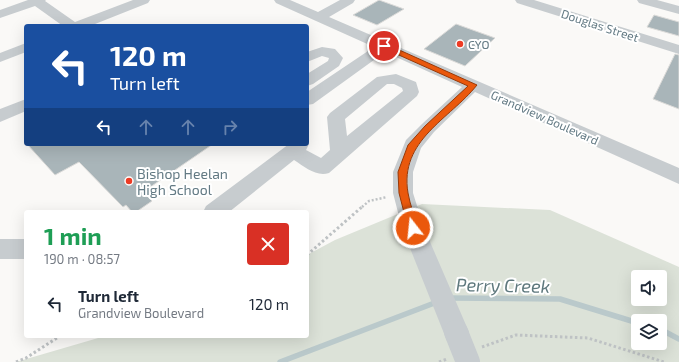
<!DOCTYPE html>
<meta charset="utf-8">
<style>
body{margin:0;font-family:"Exo 2",sans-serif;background:#f2f2f3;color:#1f2937;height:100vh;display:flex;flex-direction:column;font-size:15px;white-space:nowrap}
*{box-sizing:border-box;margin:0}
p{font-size:13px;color:#747a83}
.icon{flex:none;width:22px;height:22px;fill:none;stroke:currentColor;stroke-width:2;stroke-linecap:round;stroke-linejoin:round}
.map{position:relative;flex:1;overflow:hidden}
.side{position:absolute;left:24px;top:210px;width:285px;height:128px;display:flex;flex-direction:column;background:#fff;border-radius:4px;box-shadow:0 4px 16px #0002}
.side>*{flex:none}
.hud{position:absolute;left:24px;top:24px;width:285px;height:122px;border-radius:4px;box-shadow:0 4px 16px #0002;background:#1a4fa0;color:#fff;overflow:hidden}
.controls{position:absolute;left:631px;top:270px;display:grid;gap:8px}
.controls a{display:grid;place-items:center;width:36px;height:36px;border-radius:4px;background:#fff;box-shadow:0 4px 16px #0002;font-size:20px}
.pin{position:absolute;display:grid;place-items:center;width:34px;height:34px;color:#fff;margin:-17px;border:2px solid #fff;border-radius:50%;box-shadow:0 1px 4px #0007}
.me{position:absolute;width:44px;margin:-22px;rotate:344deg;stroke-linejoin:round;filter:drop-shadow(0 0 3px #0008)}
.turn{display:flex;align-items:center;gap:14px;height:84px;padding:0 20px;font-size:18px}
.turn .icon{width:52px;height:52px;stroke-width:2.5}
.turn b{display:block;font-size:28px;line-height:34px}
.lanes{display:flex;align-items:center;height:38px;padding:0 20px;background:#0003;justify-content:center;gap:20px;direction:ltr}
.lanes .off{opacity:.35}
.round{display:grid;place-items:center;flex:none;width:42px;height:42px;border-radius:4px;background:#f2f2f3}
.overview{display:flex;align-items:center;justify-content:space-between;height:68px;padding:0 20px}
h1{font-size:24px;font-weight:700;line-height:30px;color:#1e9e55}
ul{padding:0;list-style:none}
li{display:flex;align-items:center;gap:12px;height:52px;padding:0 20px}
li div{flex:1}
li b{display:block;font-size:15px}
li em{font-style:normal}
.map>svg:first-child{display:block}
</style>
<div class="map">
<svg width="679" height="362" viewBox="0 0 679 362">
<rect width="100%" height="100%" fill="#faf9f7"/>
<!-- green -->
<path fill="#dce2d8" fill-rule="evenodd" d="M422,204L550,210L679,267V362H16L105,336H307V255L335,240ZM638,277H660V299H638ZM638,321H660V343H638Z"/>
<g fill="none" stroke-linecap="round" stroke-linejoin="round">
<!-- stream -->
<g stroke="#bac9cb" stroke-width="5.5">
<path d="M448,298L560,299L638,323"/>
<path d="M660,329L679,339"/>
<path d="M280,362L437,302"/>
</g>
</g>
<!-- building -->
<g fill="#a9b5b9" stroke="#dcdbd9">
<path d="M379,0L404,9L377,25L353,15Z"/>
<path d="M654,15L679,22V36L647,27Z"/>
<path d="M456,24L495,38L465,66L424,49Z"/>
<path d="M675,54L679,55V109L653,99Z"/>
<path d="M27,144H213L143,192L152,201L136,212H132L126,205L123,207L79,162L55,175Z"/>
</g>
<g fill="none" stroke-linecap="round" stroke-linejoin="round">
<!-- path-far1 -->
<path stroke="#bec2c4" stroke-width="2.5" stroke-dasharray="2 2" stroke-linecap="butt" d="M362,207L369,201L387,197"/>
<!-- path -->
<g stroke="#bec2c4" stroke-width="3" stroke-dasharray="2.5 2.5" stroke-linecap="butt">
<path d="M307,255L363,206"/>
<path d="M482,347L516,335L588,338L664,362"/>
<path d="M16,362L26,358L60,336"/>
<path d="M439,362L447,359"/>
</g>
<!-- minor -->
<g fill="#c7cccf" fill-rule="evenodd">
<path d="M28,0H46L45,1L75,22L133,0H150L148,3L90,26H63L35,6L0,18V10Z"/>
<path d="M274,0H290L318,12L340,0H355L353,3L329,17L679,168V184L475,92L434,132L421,148L413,172V193L424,228L469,332L465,341L456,345L447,341L402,228L393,193V172L406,140L422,124L462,87L385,52L313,104L307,105V92L374,47L276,3Z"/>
<path d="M515,0H534L679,45V54L517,3Z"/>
<path d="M637,0H657L679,6V14L639,3Z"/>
<path d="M26,43V52L0,62V53Z"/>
<path d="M322,47L335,49L343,58L339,66L313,84L307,86V74L328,61L329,58L322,56L307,62V52Z"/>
<path d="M396,74L416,82L419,92L417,96L329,173C316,177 305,167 294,160L229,212H203L206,206L289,144H307V140L309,144L306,150L321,158L330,150L327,117L330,113L377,77ZM387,84H394L402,88L403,91L347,136L345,119Z"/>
<path d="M26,99V111L0,122V109Z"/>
<rect x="0" y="239" width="26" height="20"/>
</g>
<!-- minor-bridge -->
<path stroke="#c7cccf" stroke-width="24" d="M456,332L468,362"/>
</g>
<!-- route -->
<path fill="#ea580c" stroke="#983908" d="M381,44H386L477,85C450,119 399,140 408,193C410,205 415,217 418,228L417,231L413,232L410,231L408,228L399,193L398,172L408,145L425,126L468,86L381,47Z"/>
<!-- markers -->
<g fill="#ed3b24" stroke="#fff" stroke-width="1.5">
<circle cx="460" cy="44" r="4"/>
<circle cx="129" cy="181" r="4"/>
</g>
<g text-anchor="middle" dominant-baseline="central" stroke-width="4" stroke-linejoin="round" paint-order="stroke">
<!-- far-street labels -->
<g font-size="12" fill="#637a84" stroke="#fff">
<text transform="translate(600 25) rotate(18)">Douglas Street</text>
<text transform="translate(545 117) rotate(24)">Grandview Boulevard</text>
</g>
<!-- far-poi labels -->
<g font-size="12" fill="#637a84" stroke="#fff" text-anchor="start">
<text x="468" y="44">CYO</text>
</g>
<!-- poi labels -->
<g font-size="14" fill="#637a84" stroke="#fff" text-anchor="start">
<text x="137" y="173">Bishop Heelan<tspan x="137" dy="16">High School</tspan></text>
</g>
<!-- near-water labels -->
<g font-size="18" font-style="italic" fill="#5e787d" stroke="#fff">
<text transform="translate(503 285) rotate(1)">Perry Creek</text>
</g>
</g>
</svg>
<div class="controls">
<a><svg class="icon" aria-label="sound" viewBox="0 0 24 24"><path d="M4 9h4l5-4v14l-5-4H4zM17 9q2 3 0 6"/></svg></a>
<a><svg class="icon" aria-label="layers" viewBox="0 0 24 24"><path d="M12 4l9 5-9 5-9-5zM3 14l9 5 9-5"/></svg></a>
</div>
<div class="pin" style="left:384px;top:46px;background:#d93025"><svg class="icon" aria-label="arrive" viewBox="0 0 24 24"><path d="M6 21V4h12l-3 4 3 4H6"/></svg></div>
<svg class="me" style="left:413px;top:228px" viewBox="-20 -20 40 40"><circle r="17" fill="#ea580c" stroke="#fff" stroke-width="3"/><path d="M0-11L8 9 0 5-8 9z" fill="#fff"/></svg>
<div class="hud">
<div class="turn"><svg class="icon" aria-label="left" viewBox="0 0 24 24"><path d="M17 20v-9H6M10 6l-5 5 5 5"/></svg><div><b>120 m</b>Turn left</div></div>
<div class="lanes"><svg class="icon" aria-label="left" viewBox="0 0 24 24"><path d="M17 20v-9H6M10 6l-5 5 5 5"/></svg><svg class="icon off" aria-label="ahead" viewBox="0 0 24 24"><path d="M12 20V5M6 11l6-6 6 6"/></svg><svg class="icon off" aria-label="ahead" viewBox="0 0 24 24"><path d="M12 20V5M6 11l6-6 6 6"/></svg><svg class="icon off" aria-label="right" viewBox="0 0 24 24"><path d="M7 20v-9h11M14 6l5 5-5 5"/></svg></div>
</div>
<section class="side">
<div class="overview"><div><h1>1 min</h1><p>190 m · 08:57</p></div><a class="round" style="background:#d93025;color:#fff"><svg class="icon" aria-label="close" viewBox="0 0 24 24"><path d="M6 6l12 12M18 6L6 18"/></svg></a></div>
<ul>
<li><svg class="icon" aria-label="left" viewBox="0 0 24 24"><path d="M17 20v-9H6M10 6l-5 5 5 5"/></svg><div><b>Turn left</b><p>Grandview Boulevard</p></div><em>120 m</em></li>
</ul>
</section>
</div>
